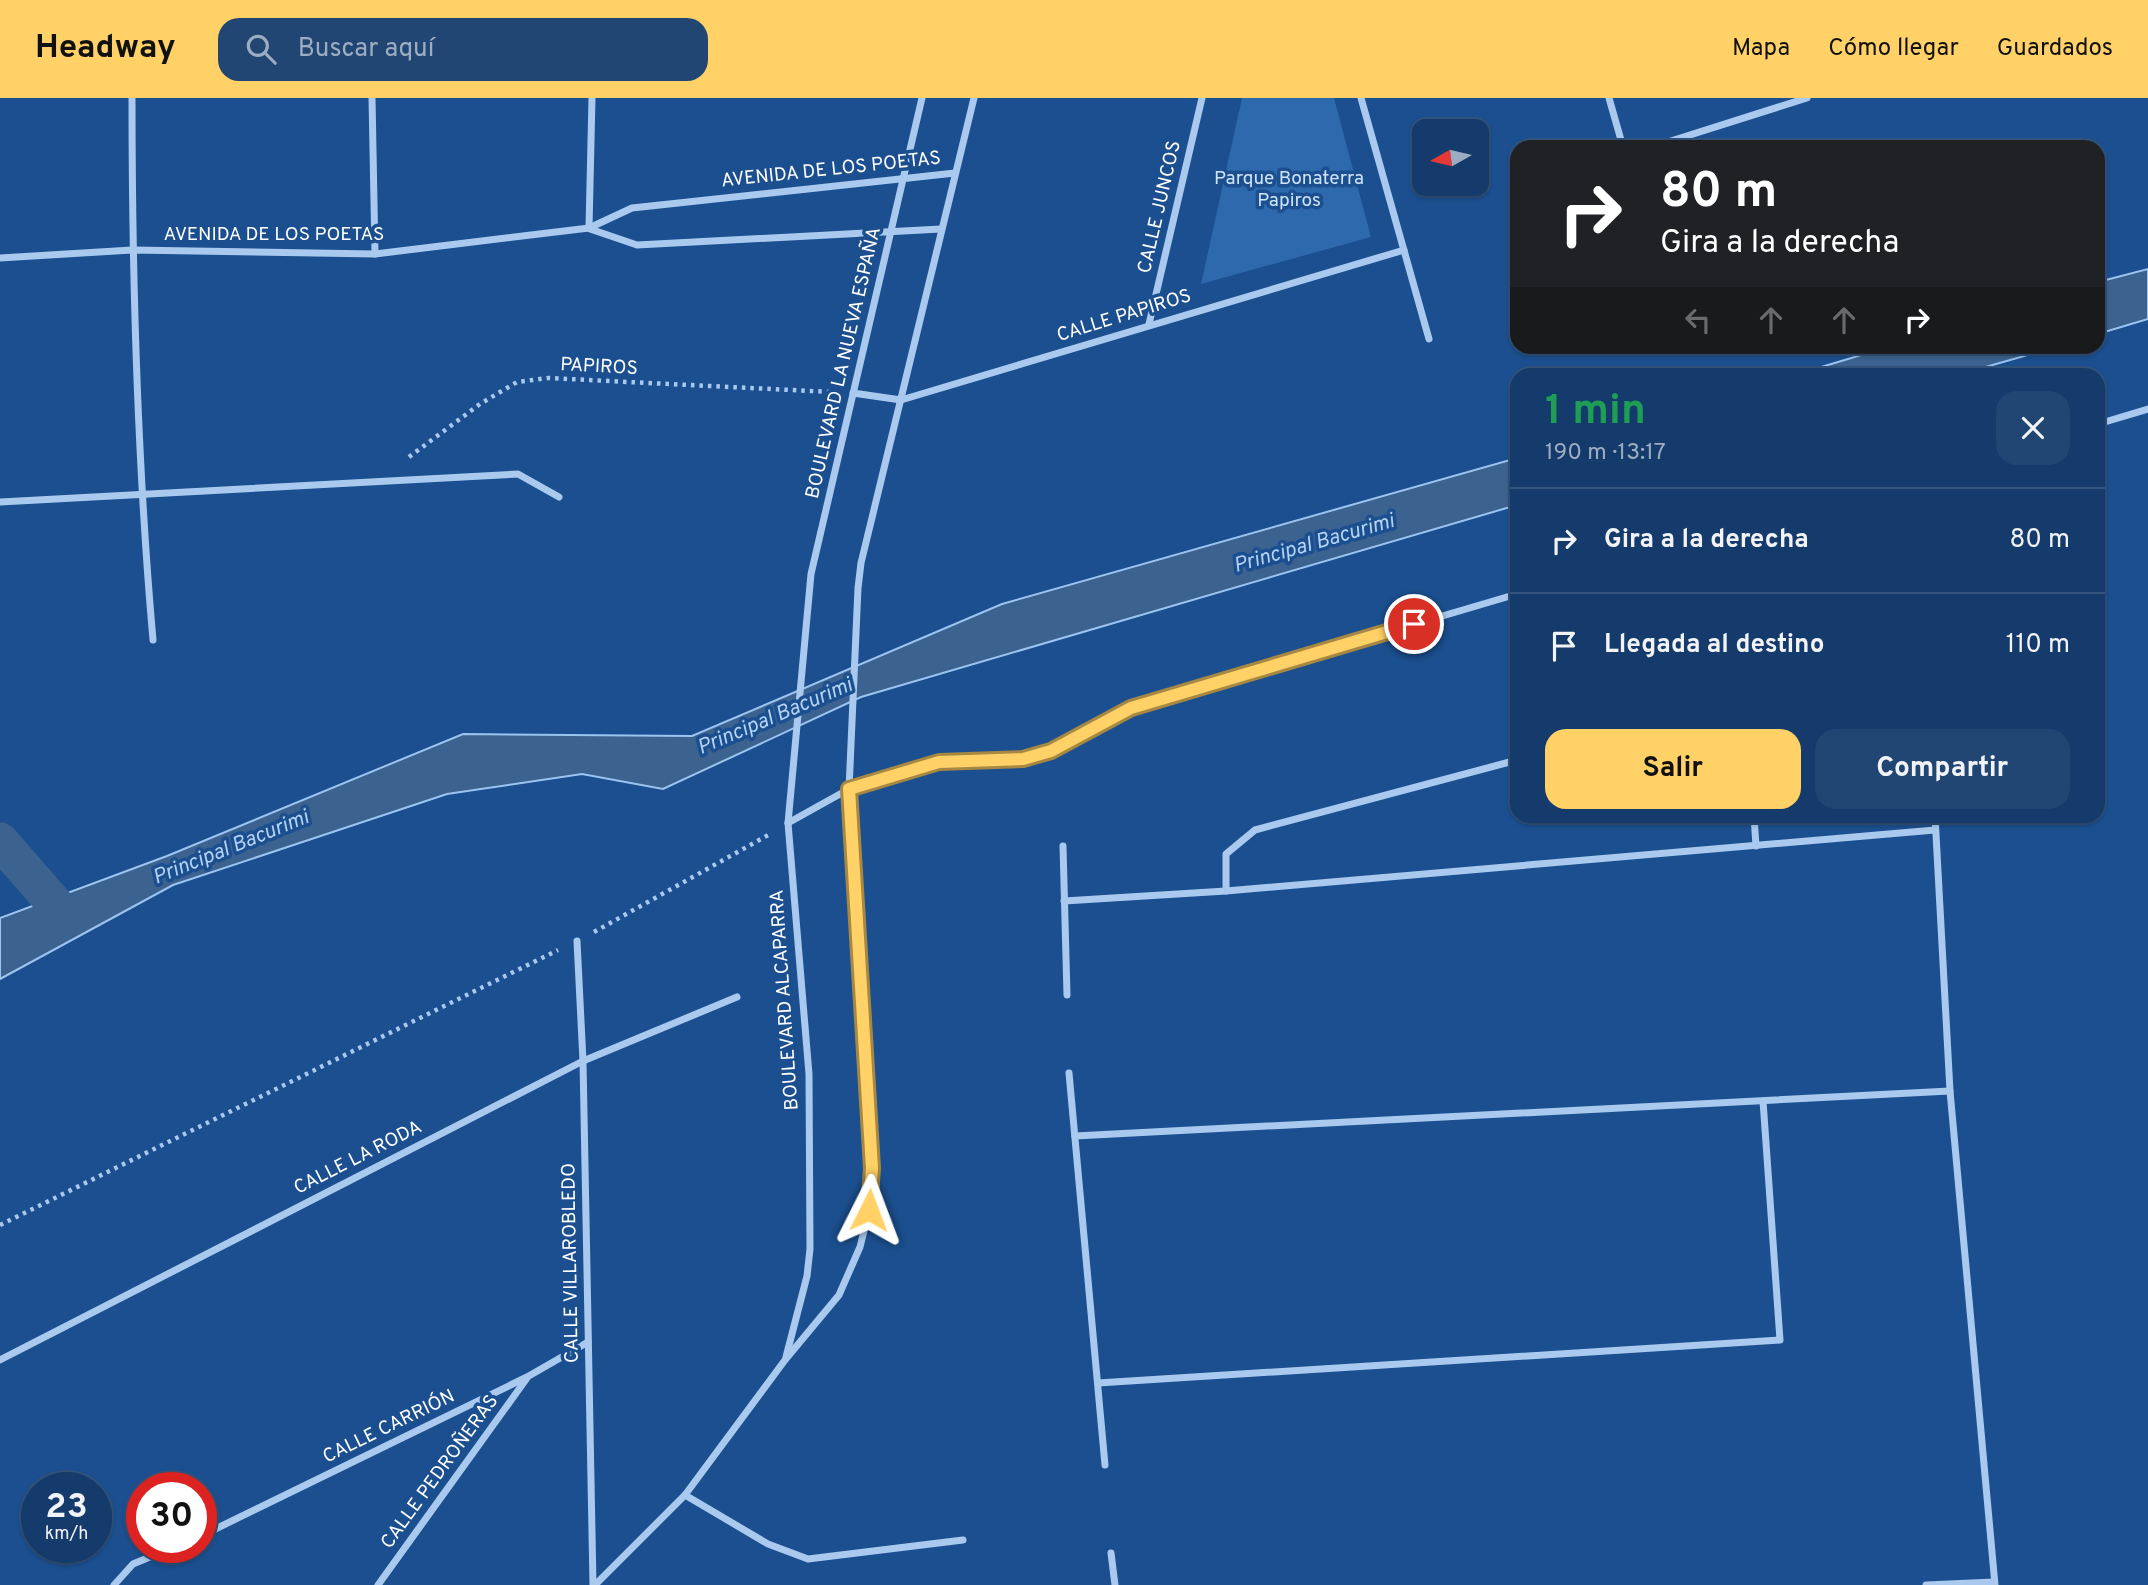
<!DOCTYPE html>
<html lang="es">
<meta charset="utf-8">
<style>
body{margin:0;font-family:Overpass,sans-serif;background:#214673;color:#f1f3f6;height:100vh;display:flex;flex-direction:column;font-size:26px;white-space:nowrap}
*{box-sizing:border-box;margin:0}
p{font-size:23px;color:#9dadc1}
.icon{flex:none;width:38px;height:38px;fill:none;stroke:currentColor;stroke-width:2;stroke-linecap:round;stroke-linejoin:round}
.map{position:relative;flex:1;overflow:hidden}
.panel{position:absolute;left:1510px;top:270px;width:595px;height:455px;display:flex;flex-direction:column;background:#143b6b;border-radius:21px;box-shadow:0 2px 5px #0004,0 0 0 2px #33557e}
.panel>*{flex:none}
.banner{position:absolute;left:1510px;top:42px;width:595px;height:214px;border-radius:21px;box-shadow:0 2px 5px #0004,0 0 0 2px #33557e;background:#202124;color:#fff;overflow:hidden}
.needle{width:46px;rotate:262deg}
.tools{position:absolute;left:1412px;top:21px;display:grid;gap:14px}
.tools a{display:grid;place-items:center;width:77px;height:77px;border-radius:14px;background:#143b6b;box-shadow:0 2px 5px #0004,0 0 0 2px #33557e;font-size:35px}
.speed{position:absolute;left:21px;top:1374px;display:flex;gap:14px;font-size:35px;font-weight:700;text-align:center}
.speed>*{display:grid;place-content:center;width:91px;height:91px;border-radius:50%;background:#143b6b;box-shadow:0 2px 5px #0004,0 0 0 2px #33557e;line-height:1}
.speed small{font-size:18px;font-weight:400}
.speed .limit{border:10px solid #d22;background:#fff;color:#111}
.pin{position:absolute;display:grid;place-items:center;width:60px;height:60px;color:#fff;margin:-30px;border:4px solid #fff;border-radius:50%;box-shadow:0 2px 7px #0007}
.me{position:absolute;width:77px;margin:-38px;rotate:3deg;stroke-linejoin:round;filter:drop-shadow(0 0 5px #0008)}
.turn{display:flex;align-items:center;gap:24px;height:147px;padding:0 35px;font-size:32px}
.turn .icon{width:91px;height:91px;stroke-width:2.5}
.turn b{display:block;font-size:49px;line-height:60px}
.lanes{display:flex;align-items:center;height:66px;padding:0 35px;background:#0003;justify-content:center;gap:35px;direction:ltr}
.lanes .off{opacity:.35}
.round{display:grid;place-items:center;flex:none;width:74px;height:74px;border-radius:21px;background:#214673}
.headline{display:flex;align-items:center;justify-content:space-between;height:119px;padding:0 35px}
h1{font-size:42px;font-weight:700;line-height:52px;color:#1e9e55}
.button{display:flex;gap:14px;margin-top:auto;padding:14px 35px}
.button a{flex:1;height:80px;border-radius:21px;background:#ffd166;color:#111;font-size:28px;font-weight:700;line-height:80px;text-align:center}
.button a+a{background:#214673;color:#f1f3f6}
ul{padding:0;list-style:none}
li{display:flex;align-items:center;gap:21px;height:105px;padding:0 35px;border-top:2px solid #33557e}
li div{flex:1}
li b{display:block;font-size:26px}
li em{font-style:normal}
header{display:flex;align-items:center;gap:42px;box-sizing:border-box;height:98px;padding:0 35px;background:#ffd166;color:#111}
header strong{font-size:33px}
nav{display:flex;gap:38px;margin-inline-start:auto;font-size:24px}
.search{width:490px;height:63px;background:#214673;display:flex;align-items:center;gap:18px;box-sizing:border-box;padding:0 24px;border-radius:21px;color:#9dadc1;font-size:26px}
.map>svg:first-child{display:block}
</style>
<header>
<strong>Headway</strong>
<div class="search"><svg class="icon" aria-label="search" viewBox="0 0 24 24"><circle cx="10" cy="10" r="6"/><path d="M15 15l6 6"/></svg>Buscar aquí</div>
<nav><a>Mapa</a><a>Cómo llegar</a><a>Guardados</a></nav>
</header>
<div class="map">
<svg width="2148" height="1487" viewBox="0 0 2148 1487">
<rect width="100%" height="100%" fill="#1b4f8f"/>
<!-- green -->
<path fill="#2e69ad" d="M1242,0H1334L1371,139L1201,186Z"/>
<!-- water -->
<g fill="#3c6290" stroke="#9cc4f0" stroke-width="2">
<path d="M2148,171V221L2098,236V184Z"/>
<path d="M1888,249V248L2056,249L1961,276H1798Z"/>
<path d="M1517,360V407L861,599L663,691L582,676L447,696L173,787L0,881V820L167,758L463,636L692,638L1002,506Z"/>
</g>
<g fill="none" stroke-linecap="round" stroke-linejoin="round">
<!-- canal -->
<path stroke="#3c6290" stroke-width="37" d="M0,743L68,821"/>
<!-- path -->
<g stroke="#a9c9ee" stroke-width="4.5" stroke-dasharray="3.5 5" stroke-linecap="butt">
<path d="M409,359L480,306L517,284L548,280L831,294"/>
<path d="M594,834L770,736"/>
<path d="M0,1127L558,852"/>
</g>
<!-- minor -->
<g stroke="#a9c9ee" stroke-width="7">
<path d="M132,0C132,182 137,361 153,542"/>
<path d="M372,0L375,156"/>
<path d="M1361,0L1429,241"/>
<path d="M1609,0L1623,49"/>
<path d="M1652,49L1807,0"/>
<path d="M589,130L592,0"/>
<path d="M590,131L637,147L941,131"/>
<path d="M0,160L132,152L375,156L589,130L632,110L955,75"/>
<path d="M1149,226L1202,0"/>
<path d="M853,295L901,302L1404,152"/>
<path d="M2098,326L2148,311"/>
<path d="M0,404L518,376L559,399"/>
<path d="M1754,718L1756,748"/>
<path d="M1935,718L1950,993L1995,1487"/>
<path d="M788,725L849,691L939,664L1023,661L1051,653L1131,610L1517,496"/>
<path d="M1063,748L1067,897"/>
<path d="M1226,793V756L1255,732L1517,662"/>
<path d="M1064,803L1226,793L1935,732"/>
<path d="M577,843L583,963L593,1487"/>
<path d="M1069,975L1105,1367"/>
<path d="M1075,1038L1950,993"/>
<path d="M786,1259L807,1178L810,1151L809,976L788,725L811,476L922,0"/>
<path d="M0,1262L583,963L737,899"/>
<path d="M1098,1285L1780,1242L1763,1003"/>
<path d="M685,1397L768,1446L808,1461L963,1442"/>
<path d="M201,1438L527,1279L588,1244"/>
<path d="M1111,1455L1115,1487"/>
<path d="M114,1487L133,1466L174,1449"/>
<path d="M378,1487L527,1280"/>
<path d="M595,1487L685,1397L785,1262L839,1197L860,1149L869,1113L871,1070L849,691L858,490L861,465L974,0"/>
<path d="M1926,1487L1994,1484"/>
</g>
</g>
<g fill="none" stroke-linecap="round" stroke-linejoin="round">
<!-- route casing -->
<g stroke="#a68842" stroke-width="18">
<path id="route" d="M869,1112L872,1070L849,691L939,664L1023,661L1051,653L1131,610L1414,526"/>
</g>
<!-- route -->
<use href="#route" stroke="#ffd166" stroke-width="12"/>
</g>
<g text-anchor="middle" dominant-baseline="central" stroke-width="7" stroke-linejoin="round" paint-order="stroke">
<!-- street labels -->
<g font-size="19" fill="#fff" stroke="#1b4f8f">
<text transform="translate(831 72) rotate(-6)">AVENIDA DE LOS POETAS</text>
<text transform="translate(1160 109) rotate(-77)">CALLE JUNCOS</text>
<text x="274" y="137">AVENIDA DE LOS POETAS</text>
<text transform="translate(1124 218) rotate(-17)">CALLE PAPIROS</text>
<text transform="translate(844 265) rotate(-77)">BOULEVARD LA NUEVA ESPAÑA</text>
<text transform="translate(599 269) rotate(3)">PAPIROS</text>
<text transform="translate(785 902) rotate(-94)">BOULEVARD ALCAPARRA</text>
<text transform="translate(358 1060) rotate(-27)">CALLE LA RODA</text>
<text transform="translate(571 1165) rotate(-91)">CALLE VILLAROBLEDO</text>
<text transform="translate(389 1329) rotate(-26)">CALLE CARRIÓN</text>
<text transform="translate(440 1374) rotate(-54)">CALLE PEDROÑERAS</text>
</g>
<!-- park labels -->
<g font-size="19" fill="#cfe3fa" stroke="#1b4f8f">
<text x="1289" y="81">Parque Bonaterra<tspan x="1289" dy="22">Papiros</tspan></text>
</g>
<!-- water labels -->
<g font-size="21" font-style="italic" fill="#b5d3f5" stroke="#1b4f8f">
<text transform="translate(1314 446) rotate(-16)">Principal Bacurimi</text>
<text transform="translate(775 619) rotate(-23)">Principal Bacurimi</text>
<text transform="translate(231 750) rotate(-22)">Principal Bacurimi</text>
</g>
</g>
</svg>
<div class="tools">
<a><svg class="needle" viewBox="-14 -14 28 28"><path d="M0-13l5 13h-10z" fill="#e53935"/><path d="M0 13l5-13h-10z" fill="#9dadc1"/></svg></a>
</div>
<div class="speed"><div>23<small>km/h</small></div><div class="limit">30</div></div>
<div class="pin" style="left:1414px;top:526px;background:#d93025"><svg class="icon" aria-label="arrive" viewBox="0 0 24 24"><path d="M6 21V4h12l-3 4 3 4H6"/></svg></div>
<svg class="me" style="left:869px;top:1112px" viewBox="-20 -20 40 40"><path d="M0-17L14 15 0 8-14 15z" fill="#ffd166" stroke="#fff" stroke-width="4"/></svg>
<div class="banner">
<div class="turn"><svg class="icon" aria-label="right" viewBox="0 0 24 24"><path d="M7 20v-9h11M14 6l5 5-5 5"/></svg><div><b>80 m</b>Gira a la derecha</div></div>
<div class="lanes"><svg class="icon off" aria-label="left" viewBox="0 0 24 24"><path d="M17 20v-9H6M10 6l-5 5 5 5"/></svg><svg class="icon off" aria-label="ahead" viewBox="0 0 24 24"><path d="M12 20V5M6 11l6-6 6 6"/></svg><svg class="icon off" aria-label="ahead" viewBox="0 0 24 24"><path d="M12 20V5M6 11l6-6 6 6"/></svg><svg class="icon" aria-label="right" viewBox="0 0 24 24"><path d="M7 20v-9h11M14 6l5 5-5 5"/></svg></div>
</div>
<section class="panel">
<div class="headline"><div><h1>1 min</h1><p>190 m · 13:17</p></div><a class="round"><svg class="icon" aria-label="close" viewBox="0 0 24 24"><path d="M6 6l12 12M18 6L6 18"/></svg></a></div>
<ul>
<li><svg class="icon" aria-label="right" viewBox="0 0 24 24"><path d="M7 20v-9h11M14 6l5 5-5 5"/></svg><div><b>Gira a la derecha</b></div><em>80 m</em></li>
<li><svg class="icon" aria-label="arrive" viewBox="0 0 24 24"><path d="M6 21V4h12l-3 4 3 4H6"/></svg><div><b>Llegada al destino</b></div><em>110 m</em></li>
</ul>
<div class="button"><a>Salir</a><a>Compartir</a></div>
</section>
</div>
